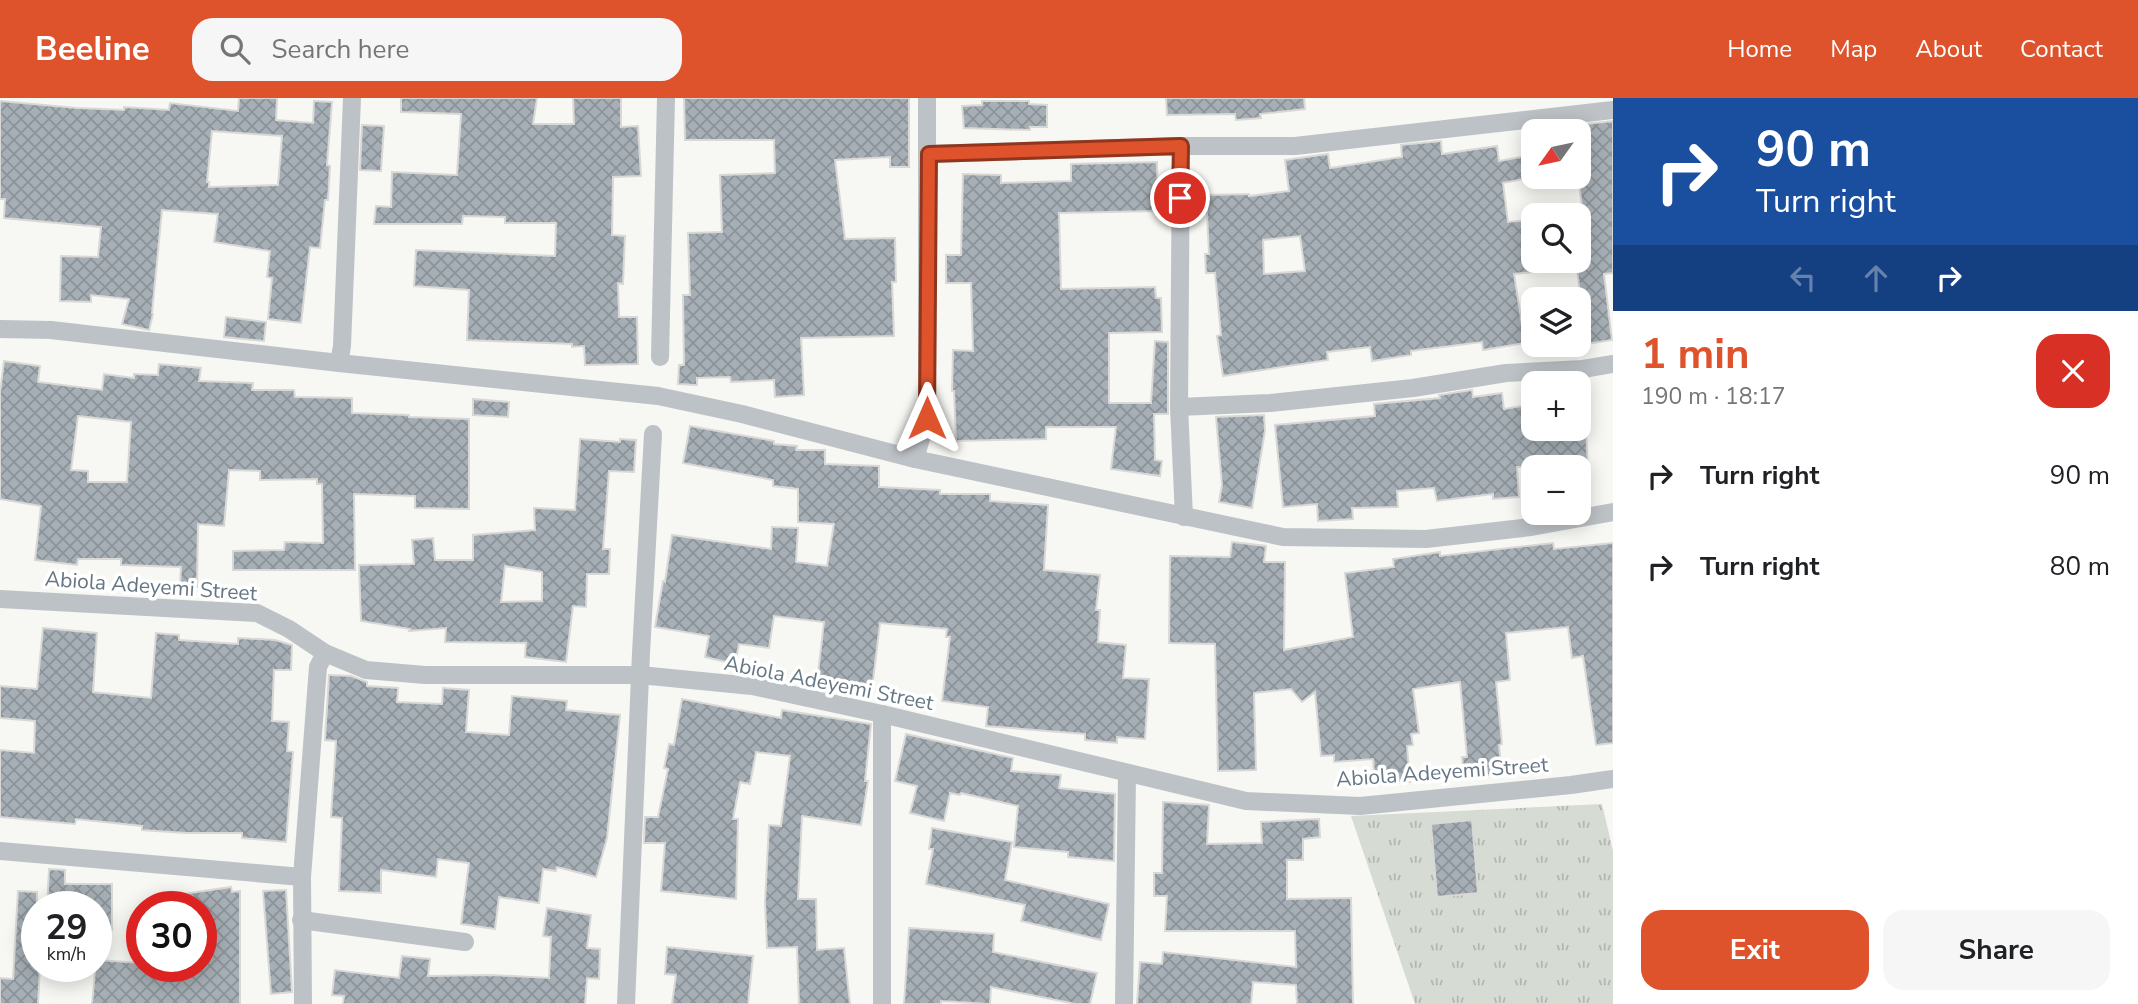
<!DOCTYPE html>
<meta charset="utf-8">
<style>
body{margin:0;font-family:"Nunito Sans",sans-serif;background:#f6f6f6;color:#202124;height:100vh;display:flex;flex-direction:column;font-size:26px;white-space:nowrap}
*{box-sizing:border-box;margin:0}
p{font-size:23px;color:#757577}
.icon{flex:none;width:38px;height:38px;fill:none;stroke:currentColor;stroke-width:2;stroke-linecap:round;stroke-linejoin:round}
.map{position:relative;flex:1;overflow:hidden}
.drawer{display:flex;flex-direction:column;background:#fff;width:525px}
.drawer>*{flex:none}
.hud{background:#1a4fa0;color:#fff;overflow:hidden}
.needle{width:46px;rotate:237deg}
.controls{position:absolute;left:1521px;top:21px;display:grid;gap:14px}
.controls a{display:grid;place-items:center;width:70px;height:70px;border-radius:14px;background:#fff;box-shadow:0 4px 18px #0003;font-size:35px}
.speed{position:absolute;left:21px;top:793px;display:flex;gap:14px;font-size:35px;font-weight:700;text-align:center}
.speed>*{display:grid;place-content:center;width:91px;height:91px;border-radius:50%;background:#fff;box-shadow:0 4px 18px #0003;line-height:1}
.speed small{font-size:18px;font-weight:400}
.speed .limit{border:10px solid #d22;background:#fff;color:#111}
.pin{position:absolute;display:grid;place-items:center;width:60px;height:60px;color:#fff;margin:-30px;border:4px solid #fff;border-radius:50%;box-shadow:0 2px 7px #0007}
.me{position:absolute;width:77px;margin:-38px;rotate:0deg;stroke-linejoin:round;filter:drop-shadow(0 0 5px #0008)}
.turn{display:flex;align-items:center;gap:24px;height:147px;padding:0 28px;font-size:32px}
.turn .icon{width:91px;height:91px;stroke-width:2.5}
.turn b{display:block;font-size:49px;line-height:60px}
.lanes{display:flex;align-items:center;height:66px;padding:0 28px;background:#0003;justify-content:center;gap:35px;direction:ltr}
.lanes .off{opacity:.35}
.round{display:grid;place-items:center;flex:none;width:74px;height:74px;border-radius:21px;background:#f6f6f6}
.overview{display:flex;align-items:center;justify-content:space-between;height:119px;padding:0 28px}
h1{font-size:42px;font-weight:700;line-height:52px;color:#de532c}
.cta{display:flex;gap:14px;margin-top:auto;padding:14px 28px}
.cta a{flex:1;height:80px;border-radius:21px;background:#de532c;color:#fff;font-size:28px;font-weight:700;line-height:80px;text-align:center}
.cta a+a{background:#f6f6f6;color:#202124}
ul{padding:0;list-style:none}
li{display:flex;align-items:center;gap:21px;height:91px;padding:0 28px}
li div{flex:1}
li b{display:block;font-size:26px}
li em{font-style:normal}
header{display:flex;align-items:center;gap:42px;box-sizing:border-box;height:98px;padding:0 35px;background:#de532c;color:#fff}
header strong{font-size:33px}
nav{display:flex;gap:38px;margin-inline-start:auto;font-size:24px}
.search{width:490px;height:63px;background:#f6f6f6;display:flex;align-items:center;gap:18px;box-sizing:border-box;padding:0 24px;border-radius:21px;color:#757577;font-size:26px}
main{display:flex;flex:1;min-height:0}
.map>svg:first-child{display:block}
</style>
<header>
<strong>Beeline</strong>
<div class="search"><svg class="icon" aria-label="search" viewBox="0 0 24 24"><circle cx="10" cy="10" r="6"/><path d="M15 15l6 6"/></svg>Search here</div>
<nav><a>Home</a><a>Map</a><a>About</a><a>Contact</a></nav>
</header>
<main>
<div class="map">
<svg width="1613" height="906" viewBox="0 0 1613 906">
<defs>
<pattern id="grass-tufts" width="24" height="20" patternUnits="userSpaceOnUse" patternTransform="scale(1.75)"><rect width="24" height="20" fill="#d6dbd3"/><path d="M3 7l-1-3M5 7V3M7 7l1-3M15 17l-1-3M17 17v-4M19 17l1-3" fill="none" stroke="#b1b6b1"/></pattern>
<pattern id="building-cross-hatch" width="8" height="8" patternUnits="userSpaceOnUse" patternTransform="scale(1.75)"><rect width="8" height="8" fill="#a6afb5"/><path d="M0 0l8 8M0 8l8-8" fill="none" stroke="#8b9399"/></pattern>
</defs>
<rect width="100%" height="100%" fill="#f7f7f3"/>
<!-- grass -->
<path fill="url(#grass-tufts)" d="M1602,706L1613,753V906H1415L1351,718Z"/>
<!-- building -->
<g fill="url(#building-cross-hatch)" stroke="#d8d8d6" stroke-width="2" fill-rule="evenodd">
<path d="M239,0H277L276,22L313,25L314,3L332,4L327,67L330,68L328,102H325L320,150L310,149L301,225L268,221L272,180L267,179L270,153L214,144L218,116L162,112L152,215L153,216L149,232L122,226L129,201L91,197V204L60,203L61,158L98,159L101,129L4,120L5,101H0V3L77,10L124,12V9L169,12L170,5L238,13ZM212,33L282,38L278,87L209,89V84H207Z"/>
<path d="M401,0H537L533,26H574L573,0H621V29L638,28L641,78L613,79L612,137L625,138L623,186L618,185L619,219H637L638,266L585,267L584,248L572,249V246L467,242L469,192L414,188L416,152L555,158L556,125H505V119L463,118L462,126H374L376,108L391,109L392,74L457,77L461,16L401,14Z"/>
<path d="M684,0H909V69H890V59L835,62L845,141L895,140L896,184H892L894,238L801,240L804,297L775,299L774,282L731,284L730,279L697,280V287L678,286L679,267H684L683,197H690L688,135L722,134L720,77L775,75L774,42H685Z"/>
<path d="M1166,0H1304L1305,11L1260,16L1261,20L1236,22L1235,16L1167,17Z"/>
<path d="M982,3H1029V6L1047,7V29H1030V32L964,30L962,8L982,7Z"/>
<path d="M1613,23V175L1604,176L1612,242L1586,246L1576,163H1578V141L1586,140L1578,79V27Z"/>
<path d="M362,27L384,28L381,73L360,72Z"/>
<path d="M1441,43L1442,56L1497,48L1499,63L1531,57L1533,79L1503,85L1508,124L1533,122V174L1514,176L1525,245L1483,252L1482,244L1411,253V257L1372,263L1370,249L1327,254L1328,262L1223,278L1217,238L1221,237L1215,175H1206L1205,156H1209L1206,97L1249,96V98L1289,93L1285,62L1328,56L1330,70L1402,59L1401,47ZM1300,138L1305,173L1264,176L1263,142Z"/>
<path d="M1157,64L1158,113L1059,115L1061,191L1155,189L1156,200H1161L1162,234L1109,235V305H1151L1155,243L1168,244V316H1154L1155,362L1162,363L1160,378L1111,371L1116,329H1046V341L956,343L954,293H952L953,252L973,253L971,185H946V157H961L963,76L1001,77V85L1071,83V66Z"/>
<path d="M226,219L266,224L264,243L224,239Z"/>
<path d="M4,263L40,268L38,284L102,292L104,276L134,280V276L158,277L159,266L201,270L199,283L253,285L252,292H294L295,299L352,300V315L409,317V319L469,321V411L415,410V398L354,396L355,472H233V453L284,452L285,444L323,445L322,386H317V381L260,382V373L229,372L224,428L198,426L197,489L180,488L181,469L121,467V461H78L77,467L35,462L41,408L0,401V295ZM78,318L131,324L127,384H88V373L71,372Z"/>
<path d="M1472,292L1473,299L1502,295L1504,311L1533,306V331H1586L1588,369H1517L1519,399L1493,401V396L1437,403L1434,390L1397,393L1398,409L1352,410L1353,421L1318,423L1317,406L1283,409L1275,327L1375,318L1374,306L1440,300L1439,297Z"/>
<path d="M473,301L509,304L508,319L473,317Z"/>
<path d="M1264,317L1265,333L1252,410L1219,404L1222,387L1216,319Z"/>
<path d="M690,328L774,343V346L797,348L796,352H825V366L879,368V389L940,392V396H990V403L1048,407L1044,472L1100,477L1096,512H1100L1098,544L1126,547L1123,580L1149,581L1145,641L1117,639V645L1085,642V636L986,628L988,609L942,603L950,539H946L947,531L880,525L872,591L817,584L824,524L774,518L769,550L739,546L735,566L705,559L709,538L655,529L663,483L665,484L672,437L771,451L772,429L798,430L796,464L827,468L834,426L798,424V391L773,388V382L683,365Z"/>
<path d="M580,341L620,344V341L636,342L634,374L609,373L603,451H610L609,476H587L586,509L573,508L566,564L525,559L526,545L445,544L446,530L409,533L410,531L361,523L359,467L414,466L412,442L433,440L435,462H473V437L535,432L534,410L575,412ZM505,468L542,474V503L501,504Z"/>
<path d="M1232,444L1266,448L1264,464H1285L1284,552L1353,539L1345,475L1394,469L1393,461L1440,454V458L1553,445L1554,451L1613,445V645L1596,647L1583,558L1572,560L1568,529L1506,535L1510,582L1496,584L1502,646L1499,647L1502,676L1464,679L1462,659H1467L1460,584L1413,591L1419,635L1411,636L1413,647L1407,648L1410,684L1375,687L1373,661L1334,664V657L1321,658L1315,594L1302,604L1291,591L1254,595L1256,672L1218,673L1215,546L1169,545L1170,458L1230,459Z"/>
<path d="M43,530L97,535L93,594L151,600L156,535L179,537V542L238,546V540L275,542L292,547L291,572H274L272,623L289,624L287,653L293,654L286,744L242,740V735H186L142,732V728L76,721L75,726L0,719V652L34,655L35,623L0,620V588L37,591Z"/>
<path d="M329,577L351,578L367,584V588L398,590L397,604L442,606L443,590L469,592L466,634L509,637L512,598L567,603L566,612L620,617L607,740L596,779L557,769L556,773L543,771L539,805L499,799L495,831L461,826L469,765L438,761L436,779L381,772V795L339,793L342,720L331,719L336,643L325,642Z"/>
<path d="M682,601L781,620L782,612L871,626L865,683H868L861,727L802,718L798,801H816L817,852L844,850L850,906H799L797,849L767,850L765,804L769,727L781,728L790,658L756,654L750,686L740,684L733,721H738L736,801L661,793L665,745H644L645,719H658L668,671L664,670L669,646L674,647Z"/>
<path d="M906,636L1013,660L1011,673L1061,677L1059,690L1115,696L1114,763L1068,759V754L1014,749L1018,708L961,695L960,697L950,695L944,723L910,715L917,688L895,683Z"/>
<path d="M1163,704L1209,707L1207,746L1262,745L1261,724L1319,721L1320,739L1303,741V762H1287V801L1351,800L1353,906H1297L1296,887L1253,884L1251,906H1137L1140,864L1162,866L1163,854L1296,869L1295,833H1165L1167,798H1154V775H1162Z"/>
<path d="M1472,722L1478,795L1437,799L1431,726Z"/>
<path d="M932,730L1012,744L1005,782L1109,806L1101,842L1021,823L1025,807L926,786L933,751H929Z"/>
<path d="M49,771L65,772V786H112V832L96,831V808H47Z"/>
<path d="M231,789L232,794L240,793V906H92L96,862L142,865V868H201V808H163V799Z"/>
<path d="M286,792L292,894L271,896L263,793Z"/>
<path d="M18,793L37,794V868H40L38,906H0V880L13,881Z"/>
<path d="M547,810L591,817L587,850L600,851L599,881L587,880L585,906H343L344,898L332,897L335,872L399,880L402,858L430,861L428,878L492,877L549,880L551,839L543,838Z"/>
<path d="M909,830L994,836L993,854L1097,875L1090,906H1076L991,889L990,906L941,903V906H904Z"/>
<path d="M667,849L753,858L748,906H672L676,877L665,876Z"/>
</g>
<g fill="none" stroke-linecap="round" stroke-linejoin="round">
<!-- street -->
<g stroke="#bdc2c6" stroke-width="18">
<path d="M1181,48L1179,309L1184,419"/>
<path d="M928,56L1181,48H1295L1613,12"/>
<path d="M0,231L51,232L339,265L658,298L742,316L915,361L1283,439L1426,441L1531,429L1613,414"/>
<path d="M660,259L666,0"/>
<path d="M339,265L342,248L352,0"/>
<path d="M1179,309L1270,305L1413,290L1506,275L1583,271L1613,266"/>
<path d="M915,361L927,320V0"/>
<path d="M0,501L257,515L289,531L325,555L366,572L425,577H640L752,588L882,616L1246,703L1360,708L1571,687L1613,681"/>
<path d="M0,753L302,779"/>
<path d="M301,822L465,844"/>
<path d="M303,906L302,779L318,569L325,555"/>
<path d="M626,906L641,555L653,336"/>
<path d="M882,906V616"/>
<path d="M1124,906L1127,676"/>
</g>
</g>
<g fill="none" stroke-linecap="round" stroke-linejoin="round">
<!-- route casing -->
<g stroke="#90361d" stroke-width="18">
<path id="route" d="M927,320L929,56L1181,48L1180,100"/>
</g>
<!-- route -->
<use href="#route" stroke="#de532c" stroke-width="12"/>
</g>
<g text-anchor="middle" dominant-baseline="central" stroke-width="7" stroke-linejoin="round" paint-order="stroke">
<!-- street labels -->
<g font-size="21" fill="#667784" stroke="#fff">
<text transform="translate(151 488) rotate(4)">Abiola Adeyemi Street</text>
<text transform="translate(829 585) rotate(11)">Abiola Adeyemi Street</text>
<text transform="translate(1442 674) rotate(-4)">Abiola Adeyemi Street</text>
</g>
</g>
</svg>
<div class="controls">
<a><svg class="needle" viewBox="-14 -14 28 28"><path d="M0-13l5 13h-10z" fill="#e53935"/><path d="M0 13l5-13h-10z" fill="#757577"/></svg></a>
<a><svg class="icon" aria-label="search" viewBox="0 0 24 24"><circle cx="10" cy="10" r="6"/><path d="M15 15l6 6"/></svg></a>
<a><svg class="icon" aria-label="layers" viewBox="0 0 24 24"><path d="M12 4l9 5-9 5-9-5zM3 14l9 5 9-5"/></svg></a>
<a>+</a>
<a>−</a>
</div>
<div class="speed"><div>29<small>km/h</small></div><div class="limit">30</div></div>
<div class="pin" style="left:1180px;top:100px;background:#d93025"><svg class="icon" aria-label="arrive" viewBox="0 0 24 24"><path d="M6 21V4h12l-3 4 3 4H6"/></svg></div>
<svg class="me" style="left:927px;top:320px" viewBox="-20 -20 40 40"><path d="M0-17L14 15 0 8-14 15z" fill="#de532c" stroke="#fff" stroke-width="4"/></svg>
</div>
<section class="drawer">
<div class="hud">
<div class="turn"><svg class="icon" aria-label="right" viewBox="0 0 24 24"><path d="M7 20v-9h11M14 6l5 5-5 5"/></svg><div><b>90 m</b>Turn right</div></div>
<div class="lanes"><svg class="icon off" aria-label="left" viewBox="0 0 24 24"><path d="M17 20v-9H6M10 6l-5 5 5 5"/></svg><svg class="icon off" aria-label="ahead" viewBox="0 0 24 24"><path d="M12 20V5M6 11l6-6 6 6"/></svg><svg class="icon" aria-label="right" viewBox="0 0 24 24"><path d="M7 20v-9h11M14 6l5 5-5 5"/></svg></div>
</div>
<div class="overview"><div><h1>1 min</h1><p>190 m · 18:17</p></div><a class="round" style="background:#d93025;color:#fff"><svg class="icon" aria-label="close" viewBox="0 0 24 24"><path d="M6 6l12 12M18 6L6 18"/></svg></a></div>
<ul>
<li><svg class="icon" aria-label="right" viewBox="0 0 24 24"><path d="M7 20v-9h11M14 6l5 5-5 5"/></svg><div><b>Turn right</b></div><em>90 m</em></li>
<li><svg class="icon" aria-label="right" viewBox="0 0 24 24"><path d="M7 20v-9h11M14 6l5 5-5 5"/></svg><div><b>Turn right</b></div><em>80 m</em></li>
</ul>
<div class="cta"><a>Exit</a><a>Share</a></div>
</section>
</main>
